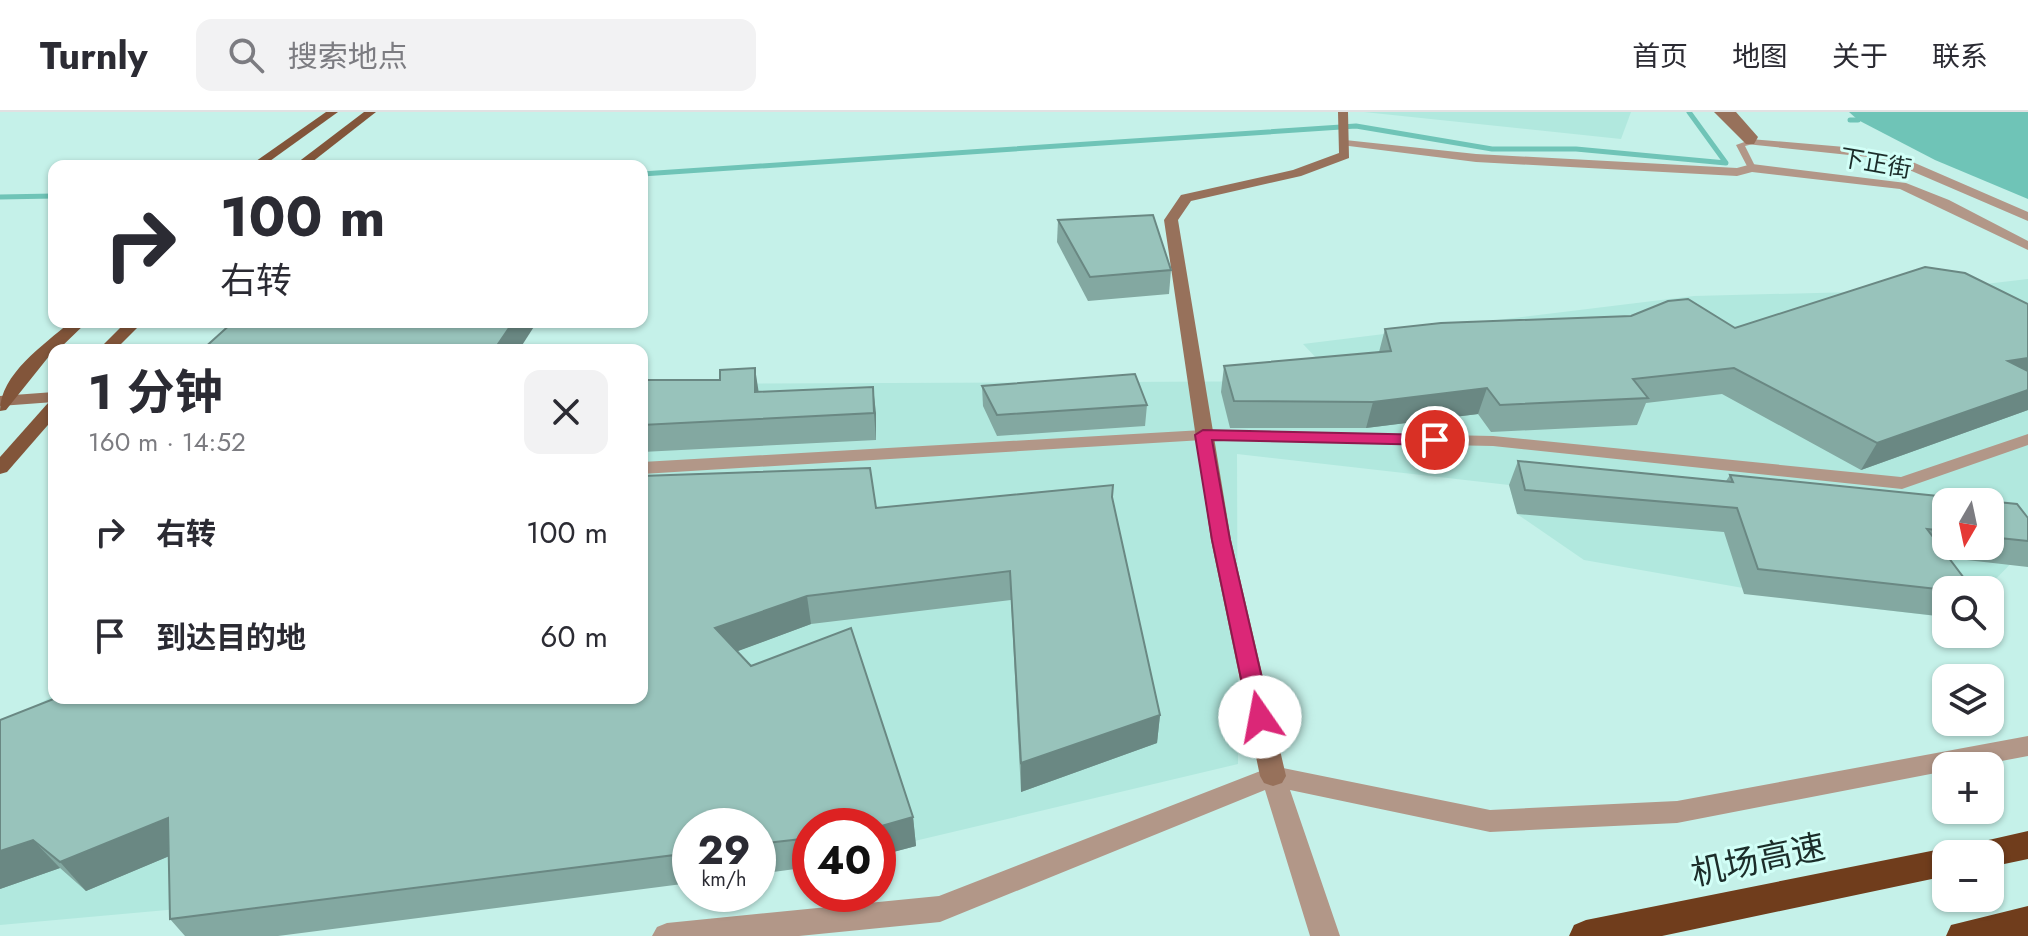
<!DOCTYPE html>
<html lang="zh">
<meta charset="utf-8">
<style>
body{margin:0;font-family:Jost,"Noto Sans SC",sans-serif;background:#f2f2f3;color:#2b2b33;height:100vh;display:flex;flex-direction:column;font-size:30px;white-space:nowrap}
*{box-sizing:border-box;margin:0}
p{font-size:26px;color:#7c7c81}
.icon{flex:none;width:44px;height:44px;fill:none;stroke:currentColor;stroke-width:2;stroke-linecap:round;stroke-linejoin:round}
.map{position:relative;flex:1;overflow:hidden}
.details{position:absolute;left:48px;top:232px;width:600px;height:360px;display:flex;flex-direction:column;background:#fff;border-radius:16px;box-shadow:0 2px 6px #0004}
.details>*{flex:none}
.banner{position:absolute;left:48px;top:48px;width:600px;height:168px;border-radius:16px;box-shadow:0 2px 6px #0004;background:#fff;color:#2b2b33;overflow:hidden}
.needle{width:52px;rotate:189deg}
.fabs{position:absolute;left:1932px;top:376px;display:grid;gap:16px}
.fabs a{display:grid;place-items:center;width:72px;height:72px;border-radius:16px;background:#fff;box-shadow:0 2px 6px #0004;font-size:40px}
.speed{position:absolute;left:672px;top:696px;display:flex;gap:16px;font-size:40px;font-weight:700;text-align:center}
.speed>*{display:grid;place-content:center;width:104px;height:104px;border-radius:50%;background:#fff;box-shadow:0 2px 6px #0004;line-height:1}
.speed small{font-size:20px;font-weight:400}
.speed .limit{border:12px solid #d22;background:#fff;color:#111}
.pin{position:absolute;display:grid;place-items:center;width:68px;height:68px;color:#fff;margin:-34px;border:4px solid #fff;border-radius:50%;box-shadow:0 2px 8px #0007}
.me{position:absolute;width:88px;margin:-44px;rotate:348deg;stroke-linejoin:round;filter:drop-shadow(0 0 6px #0008)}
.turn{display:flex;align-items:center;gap:28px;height:168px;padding:0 40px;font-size:36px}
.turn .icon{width:104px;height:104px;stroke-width:2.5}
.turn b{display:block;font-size:56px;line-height:68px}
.round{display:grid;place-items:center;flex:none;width:84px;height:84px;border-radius:16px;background:#f2f2f3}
.head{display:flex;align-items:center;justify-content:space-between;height:136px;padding:0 40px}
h1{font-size:48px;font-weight:700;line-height:60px}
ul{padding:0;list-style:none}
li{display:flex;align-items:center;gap:24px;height:104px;padding:0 40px}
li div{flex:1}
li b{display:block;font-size:30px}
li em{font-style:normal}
header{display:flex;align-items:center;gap:48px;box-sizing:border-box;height:112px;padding:0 40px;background:#fff;border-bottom:2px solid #e1e1e2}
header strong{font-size:38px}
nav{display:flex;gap:44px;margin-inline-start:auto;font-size:28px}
.search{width:560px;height:72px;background:#f2f2f3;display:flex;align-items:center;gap:20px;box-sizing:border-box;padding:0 28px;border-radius:16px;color:#7c7c81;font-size:30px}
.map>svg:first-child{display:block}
</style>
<header>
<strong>Turnly</strong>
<div class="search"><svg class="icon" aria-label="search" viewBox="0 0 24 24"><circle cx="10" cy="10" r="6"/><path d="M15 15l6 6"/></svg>搜索地点</div>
<nav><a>首页</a><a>地图</a><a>关于</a><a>联系</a></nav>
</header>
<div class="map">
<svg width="2028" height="824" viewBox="0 0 2028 824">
<rect width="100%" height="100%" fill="#c5f1e9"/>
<!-- built -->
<g fill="#b1e8de" fill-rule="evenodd">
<path d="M1364,0H1631L1621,27Z"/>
<path d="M2028,167V434L1985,478H1946V505L1840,493L1584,448L1517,402L1509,373L1237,342L1238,652L902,732L878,714H690V751L0,813V615L54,583V586H642V272L1338,269L1303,232L1694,184L1934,178ZM1946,390H1990V434H1946Z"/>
</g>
<!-- water -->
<path fill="#6fc4b7" d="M1849,0H2028V87L1935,48L1858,8Z"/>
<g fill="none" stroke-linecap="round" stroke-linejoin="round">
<!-- stream -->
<g stroke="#6fc4b7" stroke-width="5">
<path d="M1850,8H1858"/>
<path d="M642,62L1356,14L1492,37H1576L1726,51L1689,0"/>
<path d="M0,85L54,84"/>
</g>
<!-- lane -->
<path fill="#b29788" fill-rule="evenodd" d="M1750,28H1753V32L1745,34L1756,56L1752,59L1748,56L1736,33Z"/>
<!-- street -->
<g fill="#b29788" fill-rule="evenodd">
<path d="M1750,27L1868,37L1901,45L2028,100V109L1893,51L1868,45L1746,32L1744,30Z"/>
<path d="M1345,28L1476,42L1737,56L1752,52L1906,71L1949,88L2028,129V138L1900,77L1752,60L1737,64L1476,50L1341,33V29Z"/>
<path d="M1203,318L1493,324L1901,365L2028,322V333L1902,377L1493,334L1203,328L642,362V350Z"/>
<path d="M2028,624V644L1975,654H1946V659L1677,711L1490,720L1290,678L1340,824H1310L1265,678L940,810L799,824H652L657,815L667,811L939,784L1273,654L1490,698L1677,689Z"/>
</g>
<!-- secondary -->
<g fill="#97715b" fill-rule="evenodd">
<path d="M1338,0H1348L1349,46L1301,64L1191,89L1178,108L1231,428L1286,664L1282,671L1273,674L1264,671L1260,664L1211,428L1164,108L1181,83L1293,58L1339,41Z"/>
<path d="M1714,0H1736L1758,25L1754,32H1746Z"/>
<path d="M54,280V290L0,294V284Z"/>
</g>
<!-- primary -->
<g fill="#82553a" fill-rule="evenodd">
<path d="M326,0H338L263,54H249Z"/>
<path d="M364,0H376L307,54H293Z"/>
<path d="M70,210H87L58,238H54L6,298L0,299C0,262 44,233 70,210Z"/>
<path d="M126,210H143L115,238H98Z"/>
<path d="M54,290V306L7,360L0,362V345L48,291Z"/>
</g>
<!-- highway -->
<g fill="#703d1c" fill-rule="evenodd">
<path d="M2028,719V747L1990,755V742H1967L1971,732Z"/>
<path d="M1946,736L1959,742H1946V764L1662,824H1569L1574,813L1586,808Z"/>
<path d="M2028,794V824H1946L1951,813Z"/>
</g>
</g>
<!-- wall -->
<g fill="#83a8a1" fill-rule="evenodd">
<path d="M1058,108L1171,158L1169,182L1088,189L1057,130Z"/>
<path d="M2028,192V298L1861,358L1722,282L1646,291L1637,313L1491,320L1478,302L1366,316H1230L1221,280L1224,254L1379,240L1385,217L1735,216Z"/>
<path d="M642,268L759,280L876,301V328L642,340Z"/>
<path d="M982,274L1147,293L1145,314L997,324L983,294Z"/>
<path d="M1518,349L1726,369L1730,363L2017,392L2028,406V455L1949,446L1973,478H1946V505L1744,482L1724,420L1517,402L1509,373ZM1946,390H1990V434H1946Z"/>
<path d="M1113,373L1112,388L1160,603L1157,631L1021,680L1011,488L811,512L737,539L751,554L913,705L916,734L878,744V714H810V755L758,762V714H690V771L278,824H185L170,807L169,744L86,779L60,756L0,777V608L876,396Z"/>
</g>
<!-- shaded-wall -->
<g fill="#6a8883">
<path d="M513,210H537L519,238H494Z"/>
<path d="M2028,246V268L2008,249Z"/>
<path d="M755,256L759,282L755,280Z"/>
<path d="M873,275L876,301V328L874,301Z"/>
<path d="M1487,276L1478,302L1366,316L1373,290Z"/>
<path d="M2028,278V298L1861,358L1877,331Z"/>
<path d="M807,484L811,512L722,545L715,516Z"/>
<path d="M1160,603L1157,631L1021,680V651Z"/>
<path d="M913,705L916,734L878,744V715Z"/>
<path d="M168,706L191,735L86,779L60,750Z"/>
<path d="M33,728L60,756L0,777V739Z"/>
</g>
<!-- building -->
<g fill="#98c3bb" stroke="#6a8883" stroke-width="2">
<path d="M1153,103L1171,158L1090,165L1058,108Z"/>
<path d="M1925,155L1965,161L2028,192V246L2008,249L2028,259V278L1877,331L1734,256L1633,267L1648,286L1500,293L1487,276L1373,290L1234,289L1224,254L1391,239L1385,217L1441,211L1631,204L1668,189L1688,187L1735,216Z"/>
<path d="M233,210H513L494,238H202Z"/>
<path d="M755,256V280L873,275L874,301L642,313V268H720V258Z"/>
<path d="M1135,262L1147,293L997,303L982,274Z"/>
<path d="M1518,349L1733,370L1730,363L2017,392L2028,406V429L1990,425V390H1946V419L1927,417L1973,478H1946L1758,457L1737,396L1525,378Z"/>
<path d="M870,356L876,396L1113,373L1112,385L1160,603L1021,651L1010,459L807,484L715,516L751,554L851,516L913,705L878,715L810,714V726L758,732V714H690V741L170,807L168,706L60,750L33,728L0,739V608L56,586H642V364Z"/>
</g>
<!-- route -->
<path fill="#db2777" stroke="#8e194d" stroke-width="2" d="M1203,318L1435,323L1443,328L1435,333L1212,328L1230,428L1271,605L1267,611L1260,613L1252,611L1249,605L1212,428L1195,323Z"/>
<g text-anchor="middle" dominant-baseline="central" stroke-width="6" stroke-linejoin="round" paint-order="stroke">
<!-- far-street labels -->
<g font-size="24" fill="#1c2d2a" stroke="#d2fff7">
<text transform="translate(1876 51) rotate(10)">下正街</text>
</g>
<!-- near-street labels -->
<g font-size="34" fill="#1c2d2a" stroke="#d2fff7">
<text transform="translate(1758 748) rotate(-12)">机场高速</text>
</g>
</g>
</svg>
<div class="fabs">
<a><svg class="needle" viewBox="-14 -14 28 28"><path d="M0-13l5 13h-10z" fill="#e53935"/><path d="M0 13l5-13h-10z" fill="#7c7c81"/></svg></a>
<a><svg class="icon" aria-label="search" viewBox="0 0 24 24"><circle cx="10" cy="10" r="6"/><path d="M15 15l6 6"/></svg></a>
<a><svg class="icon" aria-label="layers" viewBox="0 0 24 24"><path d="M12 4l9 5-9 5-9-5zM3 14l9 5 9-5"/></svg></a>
<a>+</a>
<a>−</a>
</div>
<div class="speed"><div>29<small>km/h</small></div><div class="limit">40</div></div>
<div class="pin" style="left:1435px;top:328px;background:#d93025"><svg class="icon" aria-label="arrive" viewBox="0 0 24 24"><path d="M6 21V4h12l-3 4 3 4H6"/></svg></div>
<svg class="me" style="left:1260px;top:605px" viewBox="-20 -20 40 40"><circle r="19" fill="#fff"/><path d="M0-13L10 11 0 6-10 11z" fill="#db2777"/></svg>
<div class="banner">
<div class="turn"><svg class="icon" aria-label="right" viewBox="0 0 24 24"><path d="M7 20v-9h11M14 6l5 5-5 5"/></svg><div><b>100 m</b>右转</div></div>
</div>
<section class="details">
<div class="head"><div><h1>1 分钟</h1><p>160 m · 14:52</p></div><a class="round"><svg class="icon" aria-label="close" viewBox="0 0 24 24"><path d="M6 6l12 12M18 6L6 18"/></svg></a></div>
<ul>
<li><svg class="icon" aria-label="right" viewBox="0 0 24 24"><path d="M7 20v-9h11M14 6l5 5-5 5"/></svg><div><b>右转</b></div><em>100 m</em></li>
<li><svg class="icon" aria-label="arrive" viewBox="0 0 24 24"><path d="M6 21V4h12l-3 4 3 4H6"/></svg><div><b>到达目的地</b></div><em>60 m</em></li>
</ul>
</section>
</div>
